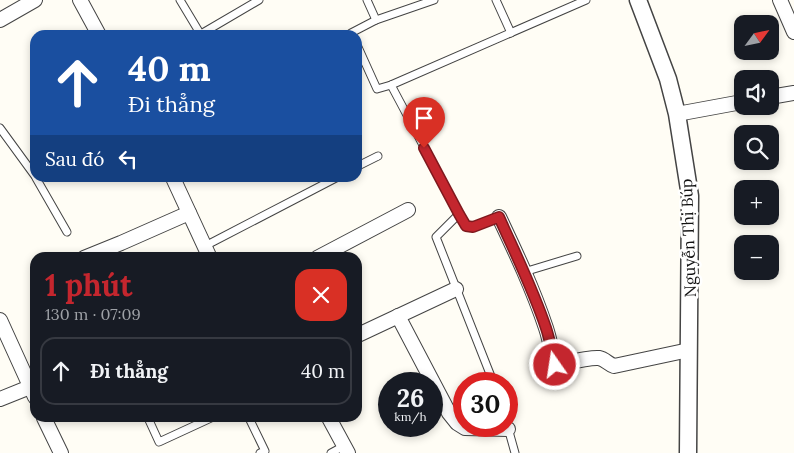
<!DOCTYPE html>
<html lang="vi">
<meta charset="utf-8">
<style>
body{margin:0;font-family:Lora,serif;background:#20242c;color:#f1f3f6;height:100vh;display:flex;flex-direction:column;font-size:19px;white-space:nowrap}
*{box-sizing:border-box;margin:0}
p{font-size:16px;color:#9ea1a6}
.icon{flex:none;width:28px;height:28px;fill:none;stroke:currentColor;stroke-width:2;stroke-linecap:round;stroke-linejoin:round}
.map{position:relative;flex:1;overflow:hidden}
.drawer{position:absolute;left:30px;top:252px;width:332px;height:170px;display:flex;flex-direction:column;background:#171b24;border-radius:15px;box-shadow:0 2px 8px #0003}
.drawer>*{flex:none}
.top-card{position:absolute;left:30px;top:30px;width:332px;height:152px;border-radius:15px;box-shadow:0 2px 8px #0003;background:#1a4fa0;color:#fff;overflow:hidden}
.needle{width:32px;rotate:57deg}
.controls{position:absolute;left:734px;top:15px;display:grid;gap:10px}
.controls a{display:grid;place-items:center;width:45px;height:45px;border-radius:10px;background:#171b24;box-shadow:0 2px 8px #0003;font-size:25px}
.speed{position:absolute;left:378px;top:372px;display:flex;gap:10px;font-size:25px;font-weight:700;text-align:center}
.speed>*{display:grid;place-content:center;width:65px;height:65px;border-radius:50%;background:#171b24;box-shadow:0 2px 8px #0003;line-height:1}
.speed small{font-size:12px;font-weight:400}
.speed .limit{border:8px solid #d22;background:#fff;color:#111}
.pin{position:absolute;display:grid;place-items:center;width:42px;height:42px;color:#fff;margin:-51px -21px;border-radius:50% 50% 50% 0;rotate:-45deg;box-shadow:0 0 5px #0007}
.pin .icon{rotate:45deg}
.me{position:absolute;width:55px;margin:-28px;rotate:347deg;stroke-linejoin:round;filter:drop-shadow(0 0 4px #0008)}
.turn{display:flex;align-items:center;gap:18px;height:105px;padding:0 15px;font-size:22px}
.turn .icon{width:65px;height:65px;stroke-width:2.5}
.turn b{display:block;font-size:35px;line-height:42px}
.then{display:flex;align-items:center;height:48px;padding:0 15px;background:#0003;gap:10px;font-size:19px}
.round{display:grid;place-items:center;flex:none;width:52px;height:52px;border-radius:15px;background:#20242c}
.summary{display:flex;align-items:center;justify-content:space-between;height:85px;padding:0 15px}
h1{font-size:30px;font-weight:700;line-height:38px;color:#c4262e}
ul{padding:0;list-style:none}
li{display:flex;align-items:center;gap:15px;height:68px;margin:0 10px 8px;padding:0 5px;border:2px solid #363941;border-radius:15px}
li div{flex:1}
li b{display:block;font-size:19px}
li em{font-style:normal}
.map>svg:first-child{display:block}
</style>
<div class="map">
<svg width="794" height="453" viewBox="0 0 794 453">
<rect width="100%" height="100%" fill="#fffdf5"/>
<g fill="none" stroke-linecap="round" stroke-linejoin="round">
<!-- service casing -->
<g stroke="#444" stroke-width="9">
<g id="service">
<path d="M180,0L201,35"/>
<path d="M367,0L376,20L434,0"/>
<path d="M496,0L511,33"/>
<path d="M201,34L259,0"/>
<path d="M352,35L351,33L376,20"/>
<path d="M358,47L377,89L391,85L586,0"/>
<path d="M391,85L441,179L459,214L436,237L494,384"/>
<path d="M0,128L35,176"/>
<path d="M358,166L378,156"/>
<path d="M36,178L67,232"/>
<path d="M459,214L466,225L473,227L499,217"/>
<path d="M205,246L336,178"/>
<path d="M524,272L577,256"/>
<path d="M148,418L159,442L211,418"/>
<path d="M249,418L265,451L260,453"/>
<path d="M508,428L515,453"/>
<path d="M331,453L344,446"/>
</g>
</g>
<!-- minor casing -->
<g stroke="#444" stroke-width="16">
<g id="minor">
<path d="M80,0L99,35"/>
<path d="M780,0L794,32"/>
<path d="M0,20L35,0"/>
<path d="M770,97L794,93"/>
<path d="M677,114L742,102"/>
<path d="M173,178L210,258"/>
<path d="M499,217C516,253 533,289 546,328C550,340 552,353 555,365C566,363 589,357 599,358C605,359 608,364 614,366L689,350"/>
<path d="M84,258L121,243L189,213"/>
<path d="M317,258L408,210"/>
<path d="M398,316L449,413L457,423L465,428L508,429"/>
<path d="M0,320L35,397"/>
<path d="M358,335L456,289"/>
<path d="M0,399L30,387"/>
<path d="M44,418L61,453"/>
<path d="M329,418L348,453"/>
</g>
</g>
<!-- tertiary casing -->
<g stroke="#444" stroke-width="19">
<path id="tertiary" d="M638,0L668,79L677,114L690,196L688,453"/>
</g>
<!-- service -->
<use href="#service" stroke="#fff" stroke-width="7"/>
<!-- minor -->
<use href="#minor" stroke="#fff" stroke-width="14"/>
<!-- tertiary -->
<use href="#tertiary" stroke="#fff" stroke-width="16"/>
</g>
<g fill="none" stroke-linecap="round" stroke-linejoin="round">
<!-- route casing -->
<g stroke="#7f191e" stroke-width="12">
<path id="route" d="M424,148L459,214L466,226L473,227L499,217C515,253 533,289 546,328C550,340 552,353 555,365"/>
</g>
<!-- route -->
<use href="#route" stroke="#c4262e" stroke-width="9"/>
</g>
<g text-anchor="middle" dominant-baseline="central" stroke-width="5" stroke-linejoin="round" paint-order="stroke">
<!-- street labels -->
<g font-size="16" fill="#111" stroke="#fff">
<text transform="translate(688 238) rotate(-92)">Nguyễn Thị Búp</text>
</g>
</g>
</svg>
<div class="controls">
<a><svg class="needle" viewBox="-14 -14 28 28"><path d="M0-13l5 13h-10z" fill="#e53935"/><path d="M0 13l5-13h-10z" fill="#9ea1a6"/></svg></a>
<a><svg class="icon" aria-label="sound" viewBox="0 0 24 24"><path d="M4 9h4l5-4v14l-5-4H4zM17 9q2 3 0 6"/></svg></a>
<a><svg class="icon" aria-label="search" viewBox="0 0 24 24"><circle cx="10" cy="10" r="6"/><path d="M15 15l6 6"/></svg></a>
<a>+</a>
<a>−</a>
</div>
<div class="speed"><div>26<small>km/h</small></div><div class="limit">30</div></div>
<div class="pin" style="left:424px;top:148px;background:#d93025"><svg class="icon" aria-label="arrive" viewBox="0 0 24 24"><path d="M6 21V4h12l-3 4 3 4H6"/></svg></div>
<svg class="me" style="left:555px;top:365px" viewBox="-20 -20 40 40"><circle r="17" fill="#c4262e" stroke="#fff" stroke-width="3"/><path d="M0-11L8 9 0 5-8 9z" fill="#fff"/></svg>
<div class="top-card">
<div class="turn"><svg class="icon" aria-label="ahead" viewBox="0 0 24 24"><path d="M12 20V5M6 11l6-6 6 6"/></svg><div><b>40 m</b>Đi thẳng</div></div>
<div class="then">Sau đó<svg class="icon" aria-label="left" viewBox="0 0 24 24"><path d="M17 20v-9H6M10 6l-5 5 5 5"/></svg></div>
</div>
<section class="drawer">
<div class="summary"><div><h1>1 phút</h1><p>130 m · 07:09</p></div><a class="round" style="background:#d93025;color:#fff"><svg class="icon" aria-label="close" viewBox="0 0 24 24"><path d="M6 6l12 12M18 6L6 18"/></svg></a></div>
<ul>
<li><svg class="icon" aria-label="ahead" viewBox="0 0 24 24"><path d="M12 20V5M6 11l6-6 6 6"/></svg><div><b>Đi thẳng</b></div><em>40 m</em></li>
</ul>
</section>
</div>
